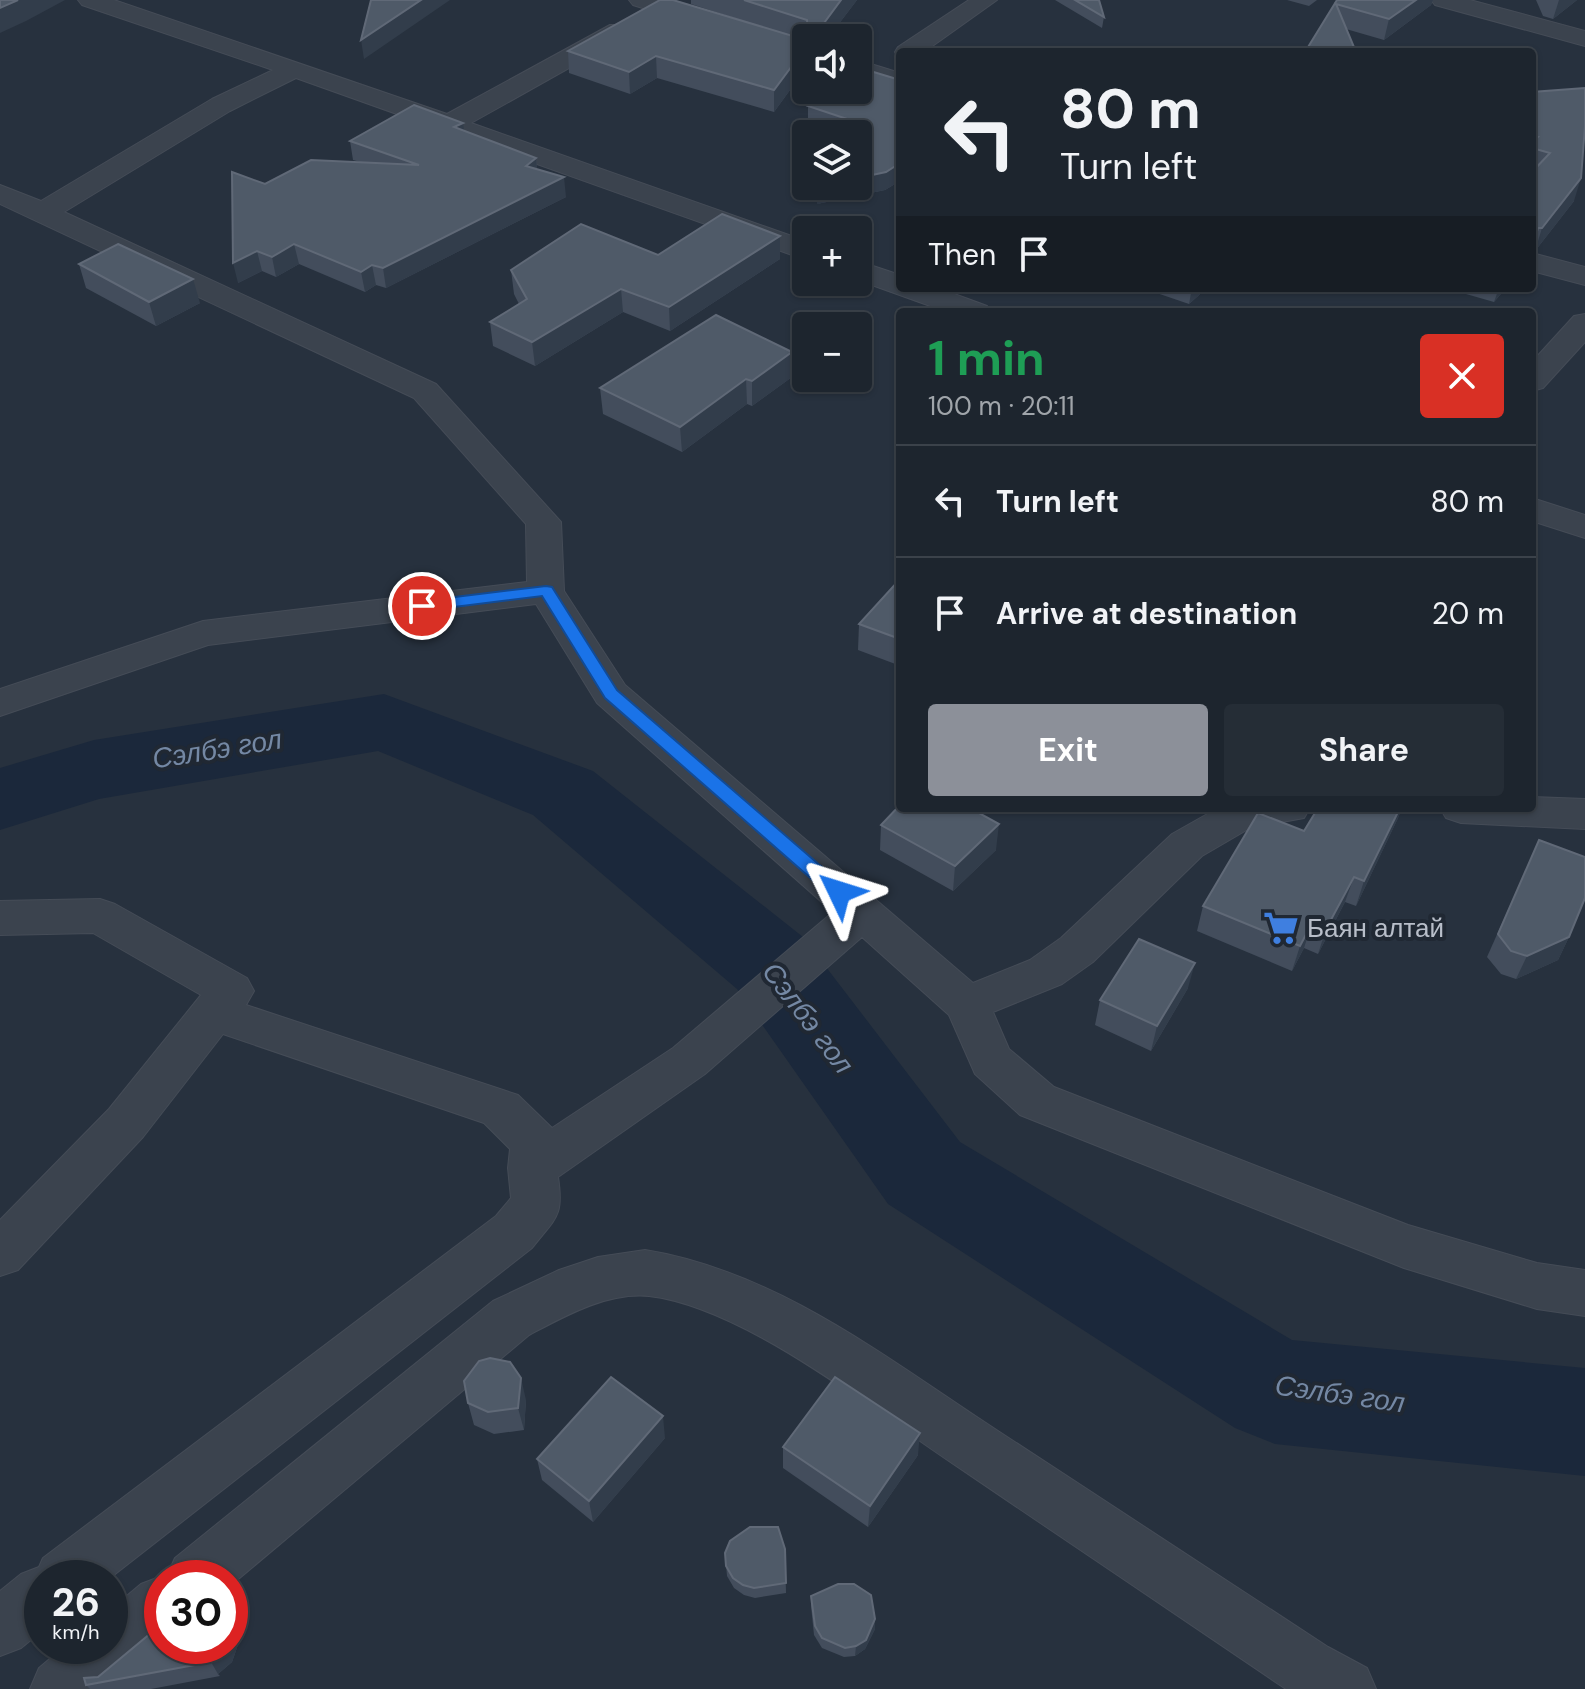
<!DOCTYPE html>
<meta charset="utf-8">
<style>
body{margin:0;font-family:"DM Sans",sans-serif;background:#252d36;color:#f1f3f6;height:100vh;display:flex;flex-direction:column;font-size:30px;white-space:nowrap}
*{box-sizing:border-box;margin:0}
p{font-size:26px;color:#a0a5aa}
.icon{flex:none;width:44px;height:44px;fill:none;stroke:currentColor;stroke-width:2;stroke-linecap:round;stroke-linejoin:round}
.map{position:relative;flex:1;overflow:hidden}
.sheet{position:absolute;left:896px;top:308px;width:640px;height:504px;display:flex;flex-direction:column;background:#1d252e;border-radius:8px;box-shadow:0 2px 6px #0004,0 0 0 2px #3b424a}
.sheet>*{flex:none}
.top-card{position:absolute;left:896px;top:48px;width:640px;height:244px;border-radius:8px;box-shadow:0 2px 6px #0004,0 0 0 2px #3b424a;background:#1d252e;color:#f1f3f6;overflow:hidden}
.controls{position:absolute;left:792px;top:24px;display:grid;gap:16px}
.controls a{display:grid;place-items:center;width:80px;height:80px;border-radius:8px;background:#1d252e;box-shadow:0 2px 6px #0004,0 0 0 2px #3b424a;font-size:40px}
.speed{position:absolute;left:24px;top:1560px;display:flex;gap:16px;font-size:40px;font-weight:700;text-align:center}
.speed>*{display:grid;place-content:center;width:104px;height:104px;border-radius:50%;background:#1d252e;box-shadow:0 2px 6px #0004,0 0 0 2px #3b424a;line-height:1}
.speed small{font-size:20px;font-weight:400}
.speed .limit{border:12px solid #d22;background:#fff;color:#111}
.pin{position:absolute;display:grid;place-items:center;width:68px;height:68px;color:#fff;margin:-34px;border:4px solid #fff;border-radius:50%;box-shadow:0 2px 8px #0007}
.me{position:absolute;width:88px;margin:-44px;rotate:311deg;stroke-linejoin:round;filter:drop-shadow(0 0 6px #0008)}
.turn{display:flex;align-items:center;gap:28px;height:168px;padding:0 32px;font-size:36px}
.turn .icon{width:104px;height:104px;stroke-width:2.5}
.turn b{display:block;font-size:56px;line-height:68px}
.then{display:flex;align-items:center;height:76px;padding:0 32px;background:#0003;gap:16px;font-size:30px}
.round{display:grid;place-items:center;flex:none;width:84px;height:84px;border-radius:8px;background:#252d36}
.head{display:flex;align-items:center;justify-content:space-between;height:136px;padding:0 32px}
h1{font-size:48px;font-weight:700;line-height:60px;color:#1e9e55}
.action{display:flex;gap:16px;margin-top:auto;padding:16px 32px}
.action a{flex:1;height:92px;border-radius:8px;background:#8c9099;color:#fff;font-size:32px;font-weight:700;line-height:92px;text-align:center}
.action a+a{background:#252d36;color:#f1f3f6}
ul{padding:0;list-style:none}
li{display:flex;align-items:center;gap:24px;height:112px;padding:0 32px;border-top:2px solid #3b424a}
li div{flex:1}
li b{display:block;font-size:30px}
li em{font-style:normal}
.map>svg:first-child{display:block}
</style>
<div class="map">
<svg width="1585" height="1689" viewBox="0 0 1585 1689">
<rect width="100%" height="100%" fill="#27313e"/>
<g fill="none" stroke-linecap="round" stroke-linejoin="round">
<!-- river -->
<path fill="#1b283b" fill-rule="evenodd" d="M384,694L593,771L803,937L960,1142L1292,1340L1585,1368V1476L1275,1444L1235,1428L888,1204L737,989L533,815L378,751L99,799L0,830V768L94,740Z"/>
<!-- street casing -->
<g stroke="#454c57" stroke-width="2">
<g id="street">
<path d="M78,0H114L447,114L610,25H628L631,30L628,35L471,123L806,241V260L296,78L230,111L64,212L436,384L561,522L564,591L625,685L973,983L1030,960L1061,938L1172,834L1218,808H1310L1304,818L1250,828L1202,856L1093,962L1062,984L993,1012L1009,1049L1054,1087L1408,1225L1537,1263L1585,1270V1316L1537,1309L1404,1268L1020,1115L975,1074L949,1015L862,937L705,1074L558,1177C564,1217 556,1217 532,1248L110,1578H42V1631L21,1648L0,1656V1591L21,1574L39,1567L43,1558L496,1216L511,1198L508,1168L510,1149L484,1123L223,1034L143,1137L18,1270L0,1276V1220L109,1109L201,995L93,933L0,935V901L100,899L115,904L247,978L254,991L246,1005L518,1095L552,1128L673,1048L833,912L597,703L536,604L208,645L0,716V689L203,621L527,582L526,524L414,398L0,204V185L41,201L212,99L273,70L82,5Z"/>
<path d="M629,0H666L806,44V59L633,5Z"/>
<path d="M969,0H997L924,52H900L898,57L895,52L898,47Z"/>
<path d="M1431,0H1470L1585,31V46L1435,5Z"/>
<path d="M858,60L900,73V89L858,76Z"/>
<path d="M1532,253L1585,267V285L1532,271Z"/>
<path d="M858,261L900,275V288H938L987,306L991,312H947L858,280Z"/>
<path d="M1585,314V342L1543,388L1532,391V362L1574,316Z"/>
<path d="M1532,498L1585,515V538L1532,521Z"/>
<path d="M1532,797L1585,799V829L1461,823L1446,818L1440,808H1532Z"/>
<path d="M645,1250C777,1271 889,1360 998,1431C1108,1503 1218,1575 1328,1647L1367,1668L1376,1689H1286C1174,1613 1061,1537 949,1461C870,1408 743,1307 649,1296C607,1292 565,1316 529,1335L230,1586V1578H162V1643L107,1689H30L39,1668L65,1646H110V1610L141,1584L162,1576L166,1578L175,1558L493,1301L559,1270L598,1257Z"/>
</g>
</g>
<!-- street -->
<use href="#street" fill="#3b434e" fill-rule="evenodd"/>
</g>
<!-- wall -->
<g fill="#434d5c">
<path d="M691,0H857L828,38H806V68L774,112L657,78L630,94L569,73L568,51L769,29L691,4Z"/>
<path d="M1055,0H1099L1104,17L1102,28Z"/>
<path d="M1287,0H1317L1309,6Z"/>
<path d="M1337,0H1433L1431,5L1384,40L1346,29L1305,52Z"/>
<path d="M1536,0H1577L1553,19L1543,16Z"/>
<path d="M900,80V181L885,190L817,204L858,186V134H838L808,124V106Z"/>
<path d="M1532,92L1574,201L1535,251H1532Z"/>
<path d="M464,131L536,158L537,170L566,197L386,288L376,285L365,292L299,264L276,277L262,271L238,283L265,184L360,162L353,160L350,141Z"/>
<path d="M780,236V259L670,331L623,312L535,366L493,346L490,322L519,304L514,294L511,270L658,255Z"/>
<path d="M79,264L200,303L156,326L86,288Z"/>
<path d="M1142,288H1207L1189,304Z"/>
<path d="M1453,288H1506L1494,302L1452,290Z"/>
<path d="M716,315L792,377L752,406L747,404L682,452L603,414L600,388Z"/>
<path d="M900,579V663L898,665L858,650L859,624Z"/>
<path d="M1318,808H1402L1398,818L1356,906L1345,902L1318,954L1304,948L1292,971L1197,931L1203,906L1304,831Z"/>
<path d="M881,825L996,850L953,891L880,850Z"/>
<path d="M1539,840L1569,937L1558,960L1516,979L1501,974L1487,957Z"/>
<path d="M1188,988L1151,1051L1095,1025L1100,1000Z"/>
<path d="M526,1400L524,1430L494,1434L474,1425L468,1403Z"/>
<path d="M665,1438L593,1522L542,1480L537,1459Z"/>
<path d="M783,1447L918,1455L868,1527L783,1468Z"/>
<path d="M785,1549L786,1593L755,1598L744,1595L734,1588L727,1576L725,1553Z"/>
<path d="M811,1596L875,1619V1629L865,1649L855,1656L844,1657L822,1648L814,1635L811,1606Z"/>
<path d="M230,1620L240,1639L232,1662L218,1674L220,1676L151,1689H90L86,1685L155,1635L230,1646Z"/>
</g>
<!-- shaded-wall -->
<g fill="#323d4b">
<path d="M18,0H65L26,21L0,33V8Z"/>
<path d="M421,0H450L364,59L361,40Z"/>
<path d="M841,0H857L828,38H813Z"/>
<path d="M1416,0H1433L1431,5L1384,40L1389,19Z"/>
<path d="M1559,0H1577L1553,19Z"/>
<path d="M806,47V68L774,112V90Z"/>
<path d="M656,56L657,78L630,94L629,72Z"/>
<path d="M463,123L466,142L454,127Z"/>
<path d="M536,158L538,178L526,166Z"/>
<path d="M900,163V181L885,190L817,204V186H858V178Z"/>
<path d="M564,177L566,197L386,288L383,268Z"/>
<path d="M1581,178L1574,201L1535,251L1542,228Z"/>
<path d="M780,236V259L670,331L669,307Z"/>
<path d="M294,244L299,264L276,277L272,257Z"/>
<path d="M257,251L262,271L238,283L233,263Z"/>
<path d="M372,265L376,285L365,292L361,272Z"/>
<path d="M193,279L200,303L156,326L149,302Z"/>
<path d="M1192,288H1207L1189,304Z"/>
<path d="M1499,288H1506L1494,302Z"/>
<path d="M621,289L623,312L535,366L532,342Z"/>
<path d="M792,352V377L752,406V381Z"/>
<path d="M746,379L747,404L682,452L680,427Z"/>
<path d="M900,638V663L898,665Z"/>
<path d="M1400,808H1402L1398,818L1356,906L1364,881Z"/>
<path d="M999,824L996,850L953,891L955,866Z"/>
<path d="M1354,877L1345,902L1318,954L1326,929Z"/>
<path d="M1312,923L1304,948L1292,971L1300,946Z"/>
<path d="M1569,937L1558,960L1516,979L1527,956Z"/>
<path d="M1195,963L1188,988L1151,1051L1157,1026Z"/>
<path d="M521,1378L526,1400L524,1430L518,1408Z"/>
<path d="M663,1416L665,1438L593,1522L589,1501Z"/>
<path d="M920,1433L918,1455L868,1527L870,1506Z"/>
<path d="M875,1619V1629L865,1649L855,1656L856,1646Z"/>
<path d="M230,1620L240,1639L232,1662L218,1674L211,1662L207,1661L224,1646H230Z"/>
</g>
<!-- building -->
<g fill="#4f5a68" stroke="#606977" stroke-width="2">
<path d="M0,0H18L0,8Z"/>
<path d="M371,0H421L361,40Z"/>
<path d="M660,0H673L806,40V47L774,90L656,56L629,72L568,51Z"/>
<path d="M744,0H841L813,38H808L807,20Z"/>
<path d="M1075,0H1099L1104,17Z"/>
<path d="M1337,0H1416L1389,19L1336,4L1356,52H1305Z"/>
<path d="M867,70L900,80V163L886,172L858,178V138L868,126L808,106L834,90H858V75Z"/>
<path d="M1585,88V126L1581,178L1542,228H1538L1536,235L1532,240V172L1550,153L1532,148V143L1538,137L1532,136V92Z"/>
<path d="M414,105L463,123L454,127L536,158L526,166L564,177L383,268L372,265L361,272L294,244L272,257L257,251L233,263L232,172L265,184L311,160L419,165L350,141Z"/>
<path d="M722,214L780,236L669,307L621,289L532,342L490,322L527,299L511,270L581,224L658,255Z"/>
<path d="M118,244L193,279L149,302L79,264Z"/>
<path d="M716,315L792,352L752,381L746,379L680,427L600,388Z"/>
<path d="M900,579V639L859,624Z"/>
<path d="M900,805V808H970L999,824L955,866L881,825Z"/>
<path d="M1318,808H1400L1364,881L1354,877L1326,929L1312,923L1300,946L1203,906L1258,813L1304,831Z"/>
<path d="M1539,840L1585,857V898L1569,937L1527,956L1511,951L1498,934Z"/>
<path d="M1139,939L1195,963L1157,1026L1100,1000Z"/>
<path d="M490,1358L510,1362L521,1378L518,1408L488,1412L468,1403L464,1381L479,1361Z"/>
<path d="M611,1377L663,1416L589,1501L537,1459Z"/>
<path d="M835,1377L920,1433L870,1506L783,1447Z"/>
<path d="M750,1527H778L785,1549L786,1583L754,1588L743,1585L733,1578L726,1566L725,1553L730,1541Z"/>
<path d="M838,1584H854L871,1595L875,1619L866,1640L856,1646L845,1648L822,1638L815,1626L811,1596Z"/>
<path d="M162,1628V1646H224L207,1661L211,1662L86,1685L84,1678L98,1677L151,1633L155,1635Z"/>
</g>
<!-- route -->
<path fill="#1a73e8" stroke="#114b97" stroke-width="2" d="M546,586L552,587L617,690L845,887L848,892L845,897H832L605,698L542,596L422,611L414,606L422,601Z"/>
<!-- icons -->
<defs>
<g id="supermarket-bare" transform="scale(2.76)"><path d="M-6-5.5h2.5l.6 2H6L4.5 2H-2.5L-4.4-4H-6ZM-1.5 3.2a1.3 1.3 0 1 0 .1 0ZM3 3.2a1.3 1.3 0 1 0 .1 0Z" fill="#3f7fe0" stroke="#202833" stroke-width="2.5" paint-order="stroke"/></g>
</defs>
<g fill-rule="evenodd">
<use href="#supermarket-bare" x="1281" y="928"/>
</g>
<g text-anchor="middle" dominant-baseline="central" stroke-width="8" stroke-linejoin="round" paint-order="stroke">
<!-- poi labels -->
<g font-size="26" fill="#b8bec9" stroke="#202833" text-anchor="start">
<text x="1307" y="928">Баян алтай</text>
</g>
<!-- water labels -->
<g font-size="28" font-style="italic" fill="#7488a4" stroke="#202833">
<text transform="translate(217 749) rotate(-9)">Сэлбэ гол</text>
<text transform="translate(808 1018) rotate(53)">Сэлбэ гол</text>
<text transform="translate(1340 1394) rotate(8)">Сэлбэ гол</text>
</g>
</g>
</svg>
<div class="controls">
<a><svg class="icon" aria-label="sound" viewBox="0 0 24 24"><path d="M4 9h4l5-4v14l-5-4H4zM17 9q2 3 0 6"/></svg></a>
<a><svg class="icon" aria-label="layers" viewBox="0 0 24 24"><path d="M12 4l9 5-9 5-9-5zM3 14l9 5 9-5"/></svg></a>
<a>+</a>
<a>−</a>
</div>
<div class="speed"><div>26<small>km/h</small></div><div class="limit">30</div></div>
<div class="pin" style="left:422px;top:606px;background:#d93025"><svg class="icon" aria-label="arrive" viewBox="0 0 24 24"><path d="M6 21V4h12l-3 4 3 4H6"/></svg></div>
<svg class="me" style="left:839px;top:892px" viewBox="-20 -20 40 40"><path d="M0-17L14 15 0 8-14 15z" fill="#1a73e8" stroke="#fff" stroke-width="4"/></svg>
<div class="top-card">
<div class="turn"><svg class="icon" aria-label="left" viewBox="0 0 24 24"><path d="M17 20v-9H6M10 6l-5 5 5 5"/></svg><div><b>80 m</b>Turn left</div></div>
<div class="then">Then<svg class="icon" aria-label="arrive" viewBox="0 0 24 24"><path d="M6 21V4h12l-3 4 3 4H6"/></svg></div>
</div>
<section class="sheet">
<div class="head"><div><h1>1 min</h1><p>100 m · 20:11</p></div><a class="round" style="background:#d93025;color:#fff"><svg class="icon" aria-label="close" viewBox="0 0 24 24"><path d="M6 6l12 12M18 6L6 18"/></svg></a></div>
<ul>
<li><svg class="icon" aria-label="left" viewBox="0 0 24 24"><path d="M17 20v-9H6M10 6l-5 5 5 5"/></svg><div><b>Turn left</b></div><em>80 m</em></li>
<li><svg class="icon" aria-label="arrive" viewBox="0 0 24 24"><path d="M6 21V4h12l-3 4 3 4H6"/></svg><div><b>Arrive at destination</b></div><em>20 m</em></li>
</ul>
<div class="action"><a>Exit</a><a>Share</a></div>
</section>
</div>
